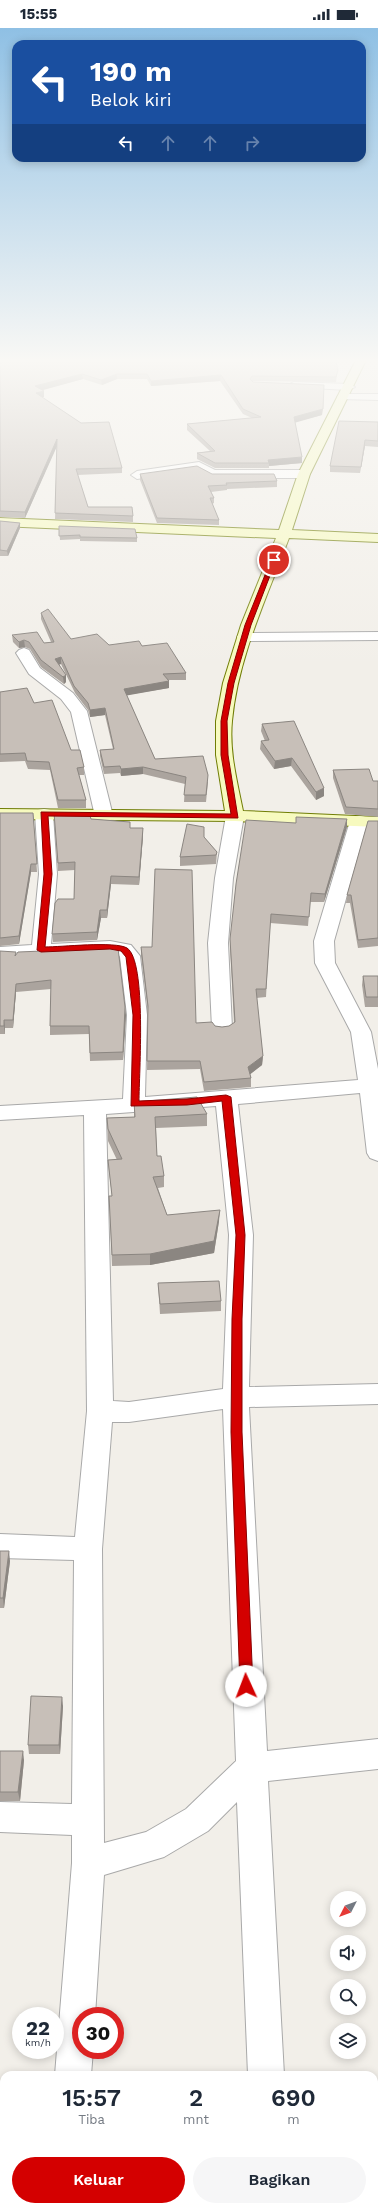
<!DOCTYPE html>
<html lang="id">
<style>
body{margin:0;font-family:"Work Sans",sans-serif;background:#f6f6f7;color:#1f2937;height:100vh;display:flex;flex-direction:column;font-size:15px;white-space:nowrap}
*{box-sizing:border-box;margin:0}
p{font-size:13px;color:#747a83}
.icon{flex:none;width:22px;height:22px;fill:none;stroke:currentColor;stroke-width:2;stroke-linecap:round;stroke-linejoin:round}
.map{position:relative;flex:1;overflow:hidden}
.side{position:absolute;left:0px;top:2043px;width:378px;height:140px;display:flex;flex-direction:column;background:#fff;border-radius:12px 12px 0 0;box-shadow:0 2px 10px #0003}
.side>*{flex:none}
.guide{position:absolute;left:12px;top:12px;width:354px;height:122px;border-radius:12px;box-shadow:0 2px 10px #0003;background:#1a4fa0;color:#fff;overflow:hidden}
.needle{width:26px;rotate:228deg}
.controls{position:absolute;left:330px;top:1863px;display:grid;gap:8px}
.controls a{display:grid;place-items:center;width:36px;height:36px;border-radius:50%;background:#fff;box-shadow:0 2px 10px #0003;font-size:20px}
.speed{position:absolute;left:12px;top:1979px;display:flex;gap:8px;font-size:20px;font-weight:700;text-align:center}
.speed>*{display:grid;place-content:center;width:52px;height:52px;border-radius:50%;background:#fff;box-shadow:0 2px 10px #0003;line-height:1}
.speed small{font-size:10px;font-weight:400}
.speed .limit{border:6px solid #d22;background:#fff;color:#111}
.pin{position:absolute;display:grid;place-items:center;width:34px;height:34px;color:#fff;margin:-17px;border:2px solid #fff;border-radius:50%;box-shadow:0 1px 4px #0007}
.me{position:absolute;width:44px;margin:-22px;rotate:358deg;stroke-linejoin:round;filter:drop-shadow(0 0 3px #0008)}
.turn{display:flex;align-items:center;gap:14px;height:84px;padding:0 12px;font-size:18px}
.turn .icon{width:52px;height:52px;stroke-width:2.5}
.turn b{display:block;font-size:28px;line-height:34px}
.lanes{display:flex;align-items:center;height:38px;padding:0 12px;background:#0003;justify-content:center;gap:20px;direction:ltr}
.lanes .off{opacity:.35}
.eta{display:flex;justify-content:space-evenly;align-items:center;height:68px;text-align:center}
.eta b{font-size:24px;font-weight:600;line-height:28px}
.action{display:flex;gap:8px;margin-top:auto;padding:8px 12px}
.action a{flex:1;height:46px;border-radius:24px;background:#d40000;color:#fff;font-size:16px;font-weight:600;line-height:46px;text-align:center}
.action a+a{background:#f6f6f7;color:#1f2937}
.status{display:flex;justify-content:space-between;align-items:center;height:28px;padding:0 20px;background:#fff;direction:ltr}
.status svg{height:11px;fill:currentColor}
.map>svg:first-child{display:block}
</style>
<div class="status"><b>15:55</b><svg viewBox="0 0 49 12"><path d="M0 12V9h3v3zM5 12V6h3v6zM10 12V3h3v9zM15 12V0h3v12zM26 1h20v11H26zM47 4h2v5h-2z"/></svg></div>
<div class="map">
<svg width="378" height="2183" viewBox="0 0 378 2183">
<rect width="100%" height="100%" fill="#f2efe9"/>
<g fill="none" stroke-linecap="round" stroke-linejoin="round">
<!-- street casing -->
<g stroke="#a9a9a9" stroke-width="2">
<g id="street">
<path d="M294,354L349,356L355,359L349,362L290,359L288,357Z"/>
<path d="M343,366H378V372L339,371L337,369Z"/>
<path d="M199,434L215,442H304L310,446L304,450H212L197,442L137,451L131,447L137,443Z"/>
<path d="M378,604V612L244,613L239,612L237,609L239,606L244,605Z"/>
<path d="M24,620L29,622L40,640L73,665L87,683L113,788L110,792H98L95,788L71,684L61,671L29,646L16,625L19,622Z"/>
<path d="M44,781L50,782L53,786L57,846L51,916L110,913L131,917L140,928L147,987L145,1069L358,1052L351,1004L315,935L314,913L350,793L353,789L359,788L365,789L368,793L334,913L335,935L371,1004L378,1041V1133L370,1130L367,1125L360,1065L238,1076L253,1207L249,1359L378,1356V1376L249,1379L267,1723L378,1711V1741L268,1753L284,2047H248L237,1774L208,1803L164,1829L104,1847L95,1988H81V2022H93L91,2047H55L72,1835V1807L0,1804V1774L72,1776L74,1532L0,1530V1506L75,1509L87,1383L84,1087L0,1092V1078L123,1071L127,987L120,929L118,926L0,931V919L32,917L39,846L35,786L38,782ZM216,1078L229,1207L223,1361L129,1374L113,1373L106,1086ZM223,1381L236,1733L186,1781L146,1804L104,1815L102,1521L112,1394H129Z"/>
<path d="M235,783L241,784L244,788L233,850L228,915L232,1000L229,1005L222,1006L215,1005L212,1000L208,915L215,850L226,788L229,784Z"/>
<rect x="44" y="2179" width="38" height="4"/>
<rect x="253" y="2179" width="38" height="4"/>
</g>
</g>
<!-- secondary casing -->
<g stroke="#707d05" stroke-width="2">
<path id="secondary" d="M355,334H365L310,446L292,502L378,506V514L289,510C267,569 238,629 232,693C229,723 237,753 243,783L378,789V799L235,793L0,791V781L225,783L216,727V693L223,655L241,597L276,510L0,498V490L279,502L298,446Z"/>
</g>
<!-- street -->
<use href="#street" fill="#fff" fill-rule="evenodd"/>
<!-- secondary -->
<use href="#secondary" fill="#f7fabf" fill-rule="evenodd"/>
</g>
<!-- wall -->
<g fill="#aba49e">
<path d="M0,334L239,335L338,342L337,347L336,354L252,353L253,354L322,387L295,394L302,435L269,438V440H215L197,431V425L210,423L187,402V396L252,390L243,386L220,353L151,358L147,351H117L102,357L83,351L41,362L44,369H42L122,440V445L77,447L88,479L133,488V494L55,491L57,417L25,490L0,489Z"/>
<path d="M378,394V419L365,418L360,445L330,444V438Z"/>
<path d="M140,446H212L277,453V459L227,461V462L211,464L214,470V475L212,476L219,492V497L157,495L140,452Z"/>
<path d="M0,493L20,495V500L8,528H0Z"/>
<path d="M59,498L137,510V514L80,513V511L60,512Z"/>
<path d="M41,585L71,611L109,617L142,618L186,645V652H168L169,660L126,667L155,731L208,754L206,774H184L185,756L143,746L121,748L120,745L104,746L100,728V722L113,721L105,687L90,689L88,682L75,665L61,636L59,637L66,654L64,656L41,639L30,621L25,619L19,620L13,614L12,607L44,615L51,614L41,591Z"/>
<path d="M0,664L34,675L84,739V747H79L86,772V780H58L50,742L28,741L25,733L0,734Z"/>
<path d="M262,696L324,760V768L316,772L291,738L274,741L260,721L261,713H265L261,703Z"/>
<path d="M333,742L373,753H378V789L345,786L333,750Z"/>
<path d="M0,785H33L37,844H31L19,916L0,918Z"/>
<path d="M54,785L91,791L130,794V800L143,808L139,857L111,856L107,890H101L97,912L53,914L52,906L74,871L75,842L58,843Z"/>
<path d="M378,793V918L358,920L350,875H346L347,867Z"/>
<path d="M347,799L324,874H310L308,898L270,895L266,969L256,970L263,1028L262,1037L250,1046L251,1050V1059L204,1063L200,1041L147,1042L148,984L141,928V919L196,995L222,999L229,998L234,995L230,919V911Z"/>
<path d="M204,810L217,824L216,836L180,838V829Z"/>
<path d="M0,923L16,927L126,987L123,1032L90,1033L89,1006L50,1007V998L51,961L16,964L13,1000H5V1006H0Z"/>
<path d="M363,948H378V979H365L362,957Z"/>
<path d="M134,1074L207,1086V1098L156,1100L157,1128L164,1148V1159L158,1160L167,1187L219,1193L214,1225L150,1237L112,1238L109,1168H112L109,1144L108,1132H117L108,1113L107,1090L134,1089Z"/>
<path d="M158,1255L221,1273V1283L160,1286Z"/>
<path d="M0,1523L10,1533L4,1580H0Z"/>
<path d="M63,1678L60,1726H29L28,1717Z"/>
<path d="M0,1723L24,1732L20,1773H0Z"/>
</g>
<!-- shaded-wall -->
<g fill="#8b8681">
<path d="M82,346L83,351L36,364L35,358Z"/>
<path d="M117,346V351L102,357L101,352Z"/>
<path d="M221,347L220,353L151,358V353Z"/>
<path d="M44,363V369L36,370V365Z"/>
<path d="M323,381L322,387L294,395V389Z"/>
<path d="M57,411L58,416L25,490V484Z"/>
<path d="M365,412V418L360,445L361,439Z"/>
<path d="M302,429V435L269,438V435L268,432Z"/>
<path d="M20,495V500L8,528L7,523Z"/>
<path d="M24,612L25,619L19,620V614Z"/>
<path d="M61,629V636L55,637V631Z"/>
<path d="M66,647V654L64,656L63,649Z"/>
<path d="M169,653V660L124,668V661Z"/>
<path d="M105,680V687L90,689V682Z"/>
<path d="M292,730L291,738L274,741L275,733Z"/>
<path d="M143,739V746L121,748V741Z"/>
<path d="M324,760V768L316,772V764Z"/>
<path d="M347,791V799L324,874L325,866Z"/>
<path d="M143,800V808L139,857V849Z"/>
<path d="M31,836V844L19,916V908Z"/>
<path d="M111,848V856L107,890V882Z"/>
<path d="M100,882L101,890L97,912V904Z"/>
<path d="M16,956V964L13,1000V992Z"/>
<path d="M125,979L126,987L123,1032V1024Z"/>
<path d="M4,992L5,1000V1006L4,998Z"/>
<path d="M263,1028L262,1037L248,1048V1039Z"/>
<path d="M220,1182L219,1193L214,1225L150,1237V1226Z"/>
<path d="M9,1523L10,1533L4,1580L3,1570Z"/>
<path d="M62,1669L63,1678L60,1726L59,1717Z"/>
<path d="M23,1723L24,1732L20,1773L18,1764Z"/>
</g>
<!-- building -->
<g fill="#c7bfb8" stroke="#8b8681">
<path d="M0,334H235L239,335L241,334H336L338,342L336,349L252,348L250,351L253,354L324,357L323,381L294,389L302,429L268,432L269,435H215L197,425L215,423L187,396L261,389L243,381L221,347L151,353L147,346H117L101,352L82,346L35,358L44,363L36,365L81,395L109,394L122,440L76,441L88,479H132L133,488L55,485L57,411L25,484L0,483Z"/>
<path d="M339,393L378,394V413L365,412L361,439L330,438Z"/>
<path d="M197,438L212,446H274L277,453L226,455L227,457L208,458L214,470H210L219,492L157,490L140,446Z"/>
<path d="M0,493L20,495L7,523L0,522Z"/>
<path d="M59,498L135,501L137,510L80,509V507L59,508Z"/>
<path d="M48,581L71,611L97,606L109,617L139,613L142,618L167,615L186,645L163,646L169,653L124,661L155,731L203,728L208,747L206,767H184L186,749L143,739L121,741L120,738L104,739L100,722L114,721L105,680L90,682L88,675L74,658L61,629L55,631L66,647L63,649L41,632L29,614L24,612L19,614L12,607L37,604L44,615L54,614L41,585Z"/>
<path d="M27,660L34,675L52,672L71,722H80L84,739L77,740L86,772H58L49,734L27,733L25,725L0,726V664Z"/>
<path d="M294,693L324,760L316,764L292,730L275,733L261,713L269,712L262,696Z"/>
<path d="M369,741L373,753H378V781L346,779L333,742Z"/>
<path d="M0,785H33L37,836H31L19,908L0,910Z"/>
<path d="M54,785H89L91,791L130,794V800H143L139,849L111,848L107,882H100L97,904L52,906L55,875L58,871H74L75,834L58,835Z"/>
<path d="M296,789L347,791L325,866L311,865L309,889L271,886L266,961H256L263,1028L248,1039L251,1050L204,1054L200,1033H147L148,978L141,919H152L155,841L192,842L196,995L212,994L215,998L222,999L229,998L235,994L230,911L236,856L246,792L296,795Z"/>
<path d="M368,793H378V910L358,912L351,867H347Z"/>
<path d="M187,796L204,799V809L217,824L216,827L180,829Z"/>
<path d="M118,920L125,979L123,1024L90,1025L89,998H50L51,952L16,956L13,992H4V998H0V923L16,924L15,928L18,924Z"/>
<path d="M363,948H378V969H366Z"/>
<path d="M197,1069L207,1086L155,1089L157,1128H161L164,1148L153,1149L167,1187L220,1182L214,1213L150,1226L112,1227L109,1168H112L108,1132L122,1131L108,1101L107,1090L135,1089L134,1074Z"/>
<path d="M219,1253L221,1273L160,1276L158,1255Z"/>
<path d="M0,1523H9L3,1570H0Z"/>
<path d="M31,1668L62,1669L59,1717H28Z"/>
<path d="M0,1723H23L18,1764H0Z"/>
<path d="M0,2139H4V2179H11V2183H0Z"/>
</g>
<!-- sky -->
<linearGradient id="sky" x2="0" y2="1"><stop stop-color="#8fc0e4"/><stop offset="0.52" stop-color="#f9f8f5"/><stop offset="1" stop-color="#f9f8f5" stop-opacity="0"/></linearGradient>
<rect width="378" height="640" fill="url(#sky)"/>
<!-- route -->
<path fill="#d40000" stroke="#8a0000" d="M274,531L276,532L251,597L234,655L227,693L228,727L238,790L48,788L52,846L45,919C61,919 115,913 127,920C147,933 139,1047 139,1073L187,1071L226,1067L231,1069L245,1207L242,1291V1404L253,1658L251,1662L246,1664L242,1662L240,1658L231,1404L232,1291L236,1207L222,1073L187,1077L131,1078L133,987L126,929L121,923L110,921L41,924L37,922L44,846L41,784L231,786L221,727V693L228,655L245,597L271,532Z"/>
</svg>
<div class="controls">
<a><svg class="needle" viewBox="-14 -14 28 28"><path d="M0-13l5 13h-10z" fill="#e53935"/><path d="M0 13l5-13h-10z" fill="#747a83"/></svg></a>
<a><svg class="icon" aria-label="sound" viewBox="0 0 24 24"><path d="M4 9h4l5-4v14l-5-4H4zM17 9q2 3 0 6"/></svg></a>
<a><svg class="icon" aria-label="search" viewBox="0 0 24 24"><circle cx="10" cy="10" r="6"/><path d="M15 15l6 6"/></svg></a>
<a><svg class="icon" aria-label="layers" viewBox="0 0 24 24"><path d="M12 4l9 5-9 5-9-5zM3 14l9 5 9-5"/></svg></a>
</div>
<div class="speed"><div>22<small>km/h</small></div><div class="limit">30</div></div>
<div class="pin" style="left:274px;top:532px;background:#d93025"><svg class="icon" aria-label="arrive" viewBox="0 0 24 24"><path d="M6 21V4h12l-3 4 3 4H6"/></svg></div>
<svg class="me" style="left:246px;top:1658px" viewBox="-20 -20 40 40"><circle r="19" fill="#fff"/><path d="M0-13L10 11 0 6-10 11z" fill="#d40000"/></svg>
<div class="guide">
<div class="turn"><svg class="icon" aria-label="left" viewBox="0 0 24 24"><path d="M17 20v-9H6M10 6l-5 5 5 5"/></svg><div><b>190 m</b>Belok kiri</div></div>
<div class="lanes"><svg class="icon" aria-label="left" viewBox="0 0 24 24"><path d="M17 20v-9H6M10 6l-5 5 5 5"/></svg><svg class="icon off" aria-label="ahead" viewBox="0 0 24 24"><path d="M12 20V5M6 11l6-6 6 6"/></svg><svg class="icon off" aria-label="ahead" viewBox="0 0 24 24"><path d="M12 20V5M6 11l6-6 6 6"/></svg><svg class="icon off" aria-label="right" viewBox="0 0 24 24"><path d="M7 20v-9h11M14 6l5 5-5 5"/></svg></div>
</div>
<section class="side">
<div class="eta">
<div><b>15:57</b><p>Tiba</p></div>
<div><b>2</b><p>mnt</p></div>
<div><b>690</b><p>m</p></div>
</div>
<div class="action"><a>Keluar</a><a>Bagikan</a></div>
</section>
</div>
